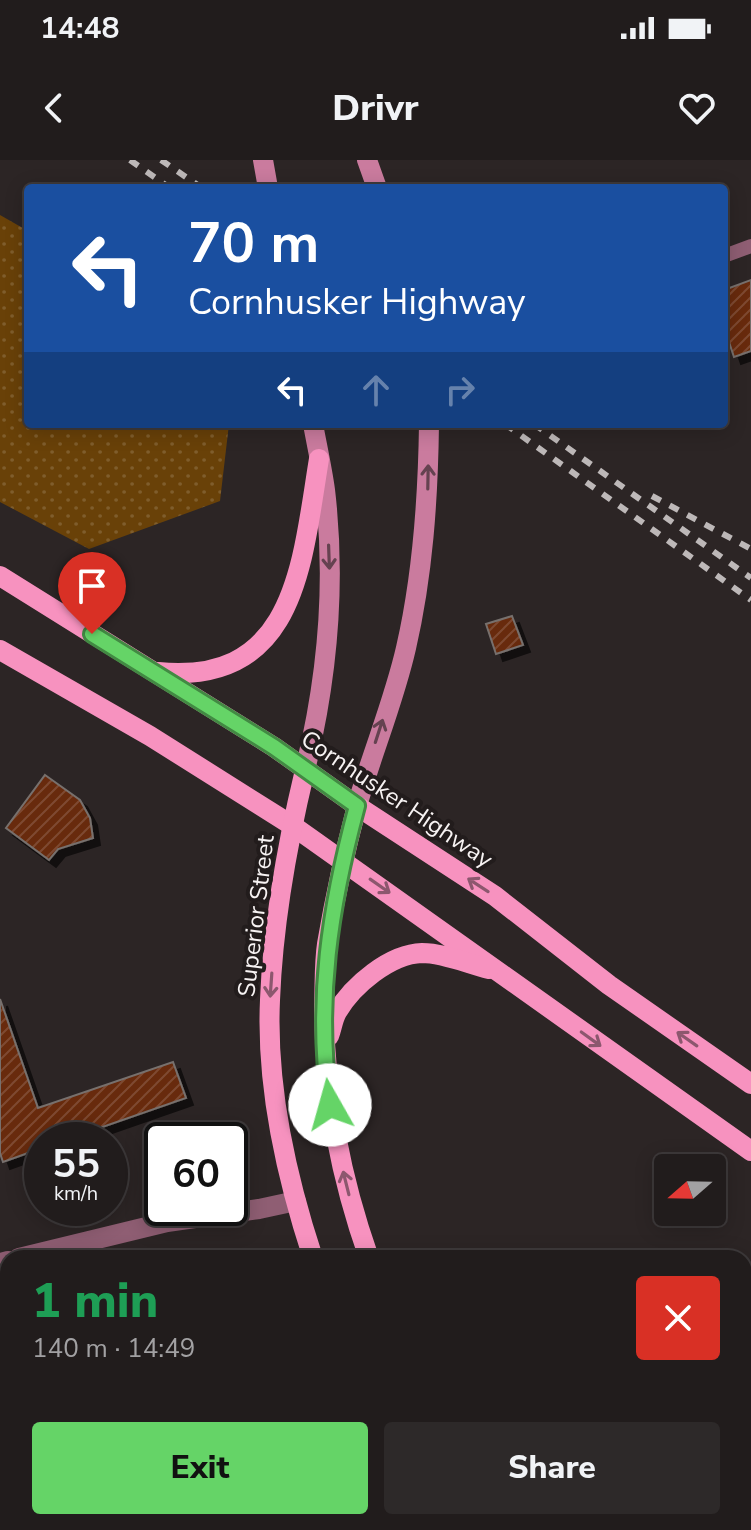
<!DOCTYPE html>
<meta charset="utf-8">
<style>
body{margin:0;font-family:"Nunito Sans",sans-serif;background:#2d2929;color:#f1f3f6;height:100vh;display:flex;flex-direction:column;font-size:30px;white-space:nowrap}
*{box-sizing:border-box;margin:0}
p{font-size:26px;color:#a2a1a3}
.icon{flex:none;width:44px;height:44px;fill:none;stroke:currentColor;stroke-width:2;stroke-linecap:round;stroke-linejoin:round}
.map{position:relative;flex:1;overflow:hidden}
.sheet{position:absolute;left:0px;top:1090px;width:752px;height:280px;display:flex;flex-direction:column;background:#211c1c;border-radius:24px 24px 0 0;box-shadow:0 4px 20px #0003,0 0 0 2px #3e3a3b}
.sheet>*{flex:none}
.top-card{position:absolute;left:24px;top:24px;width:704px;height:244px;border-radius:8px;box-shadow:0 4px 20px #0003,0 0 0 2px #3e3a3b;background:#1a4fa0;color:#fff;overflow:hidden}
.needle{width:52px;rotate:250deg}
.buttons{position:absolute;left:654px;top:994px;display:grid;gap:16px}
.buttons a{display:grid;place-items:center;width:72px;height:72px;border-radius:8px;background:#211c1c;box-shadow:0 4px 20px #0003,0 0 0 2px #3e3a3b;font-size:40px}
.speed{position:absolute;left:24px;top:962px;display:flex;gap:16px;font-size:40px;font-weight:700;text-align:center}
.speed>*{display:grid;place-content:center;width:104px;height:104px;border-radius:50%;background:#211c1c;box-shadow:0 4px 20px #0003,0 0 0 2px #3e3a3b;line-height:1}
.speed small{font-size:20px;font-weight:400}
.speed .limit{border:4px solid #111;border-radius:12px;background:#fff;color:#111}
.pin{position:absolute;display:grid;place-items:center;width:68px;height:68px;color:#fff;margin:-82px -34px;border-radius:50% 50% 50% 0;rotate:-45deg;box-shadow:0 0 8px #0007}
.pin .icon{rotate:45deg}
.me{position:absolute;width:88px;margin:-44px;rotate:353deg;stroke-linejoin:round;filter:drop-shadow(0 0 6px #0008)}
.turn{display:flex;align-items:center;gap:28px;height:168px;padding:0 32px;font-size:36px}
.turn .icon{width:104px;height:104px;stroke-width:2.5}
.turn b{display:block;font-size:56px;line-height:68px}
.lanes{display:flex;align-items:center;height:76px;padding:0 32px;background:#0003;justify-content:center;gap:40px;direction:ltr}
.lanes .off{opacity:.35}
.round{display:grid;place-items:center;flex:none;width:84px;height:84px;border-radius:8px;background:#2d2929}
.head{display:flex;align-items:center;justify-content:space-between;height:136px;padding:0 32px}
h1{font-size:48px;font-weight:800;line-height:60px;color:#1e9e55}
.action{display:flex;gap:16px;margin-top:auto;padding:16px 32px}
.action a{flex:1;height:92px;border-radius:8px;background:#65d467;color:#111;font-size:32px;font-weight:800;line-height:92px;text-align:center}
.action a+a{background:#2d2929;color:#f1f3f6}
.status{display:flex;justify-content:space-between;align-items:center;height:56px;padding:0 40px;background:#211c1c;direction:ltr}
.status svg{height:22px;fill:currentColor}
header{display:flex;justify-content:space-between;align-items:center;height:104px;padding:0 32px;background:#211c1c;font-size:36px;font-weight:800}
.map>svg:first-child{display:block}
</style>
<div class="status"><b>14:48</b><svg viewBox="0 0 49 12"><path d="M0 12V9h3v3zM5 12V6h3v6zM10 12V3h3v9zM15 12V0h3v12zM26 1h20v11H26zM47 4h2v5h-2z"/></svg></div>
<header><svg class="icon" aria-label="back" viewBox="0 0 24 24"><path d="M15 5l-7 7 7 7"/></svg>Drivr<svg class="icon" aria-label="heart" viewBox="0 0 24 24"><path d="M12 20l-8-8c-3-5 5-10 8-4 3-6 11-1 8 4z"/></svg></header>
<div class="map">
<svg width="751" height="1370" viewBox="0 0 751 1370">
<defs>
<pattern id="park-dots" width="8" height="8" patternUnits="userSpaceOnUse" patternTransform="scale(2)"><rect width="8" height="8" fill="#694108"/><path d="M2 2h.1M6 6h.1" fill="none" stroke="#7f5d2c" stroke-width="1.8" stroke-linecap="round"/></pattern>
<pattern id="building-hatch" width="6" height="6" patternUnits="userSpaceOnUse" patternTransform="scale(2)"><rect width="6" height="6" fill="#672a0d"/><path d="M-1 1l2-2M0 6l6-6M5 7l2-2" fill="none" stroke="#7e4931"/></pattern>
<filter id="shadow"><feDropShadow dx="7" dy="7" stdDeviation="0" flood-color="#0009"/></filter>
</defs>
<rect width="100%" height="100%" fill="#2c2525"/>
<!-- park -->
<path fill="url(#park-dots)" d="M0,55L28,71V264H229L220,341L89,389L0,342Z"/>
<!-- building -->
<g fill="url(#building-hatch)" stroke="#77706d" stroke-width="2" filter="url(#shadow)">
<path d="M751,120V191L734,197L724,167V130Z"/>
<path d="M512,456L523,485L496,494L486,464Z"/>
<path d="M45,615L80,640L90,658L93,678L58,689L49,700L6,668Z"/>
<path d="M0,839L38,948L173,902L186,938L65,980H42V988L3,1002L0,993Z"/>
<path d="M8,1228V1362H149L152,1370H0V1231Z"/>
</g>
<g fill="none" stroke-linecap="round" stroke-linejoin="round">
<!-- service -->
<path stroke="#8f5e73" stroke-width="14" d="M724,96L751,86"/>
<!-- minor -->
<g stroke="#8f5e73" stroke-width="20">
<path d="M19,1098L167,1062L259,1049L296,1041"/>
<path d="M0,1103L8,1101"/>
</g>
<!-- secondary -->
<g stroke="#ca7b9e" stroke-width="20">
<path d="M263,0L268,28"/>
<path d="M367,0L377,28"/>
<path d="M305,610C327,520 336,423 325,330C322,308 317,286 313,264"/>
<path d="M357,646C372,593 394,541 406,488C423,414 428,340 429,264"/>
</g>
<!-- primary -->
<g stroke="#f792bf" stroke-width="20">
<path d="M0,416L274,587L357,646L495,736L609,825L751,924"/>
<path d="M0,490L150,576L293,666L751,991"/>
<path d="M158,512C297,526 302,401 319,299"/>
<path d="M305,610C287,685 273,762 270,840C266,926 286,1016 313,1098"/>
<path d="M357,646C345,691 335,737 327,784C324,804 325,825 324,845C324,932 340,1016 369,1098"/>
<path d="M329,876C332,868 333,859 337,852C353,825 390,794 422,793C444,793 468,804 489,809"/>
<path d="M404,1362L407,1370"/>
<path d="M460,1362L463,1370"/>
</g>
<!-- rail -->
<g stroke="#bdb8b8" stroke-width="6" stroke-dasharray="10 10" stroke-linecap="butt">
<path d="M130,0L170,28"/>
<path d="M161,0L202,28"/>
<path d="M505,264L751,440"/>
<path d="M534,264L751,418"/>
<path d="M652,336L751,389"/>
</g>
</g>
<!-- one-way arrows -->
<defs><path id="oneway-shaft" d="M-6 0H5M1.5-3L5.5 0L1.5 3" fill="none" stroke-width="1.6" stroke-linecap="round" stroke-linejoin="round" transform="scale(2)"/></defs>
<g stroke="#654250">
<use href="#oneway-shaft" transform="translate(428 317) rotate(-89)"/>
<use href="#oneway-shaft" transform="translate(329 397) rotate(88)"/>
<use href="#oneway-shaft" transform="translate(379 571) rotate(-72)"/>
</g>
<g stroke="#8c576e">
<use href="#oneway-shaft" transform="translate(478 725) rotate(-147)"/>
<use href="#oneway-shaft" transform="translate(380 726) rotate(35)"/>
<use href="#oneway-shaft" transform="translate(271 825) rotate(94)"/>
<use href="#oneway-shaft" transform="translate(591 879) rotate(36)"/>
<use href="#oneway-shaft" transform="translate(687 879) rotate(-145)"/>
<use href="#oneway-shaft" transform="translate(346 1023) rotate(-104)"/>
</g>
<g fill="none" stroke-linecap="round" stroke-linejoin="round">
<!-- route casing -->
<g stroke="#428a43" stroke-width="20">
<path id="route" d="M92,474L274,587L357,646C330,746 315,842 330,945"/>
</g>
<!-- route -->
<use href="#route" stroke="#65d467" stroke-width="14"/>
</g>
<g text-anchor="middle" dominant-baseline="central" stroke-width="8" stroke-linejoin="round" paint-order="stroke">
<!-- street labels -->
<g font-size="24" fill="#f7f3f3" stroke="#221c1c">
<text transform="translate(397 639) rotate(34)">Cornhusker Highway</text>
<text transform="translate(256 756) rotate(-83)">Superior Street</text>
</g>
</g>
</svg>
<div class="buttons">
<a><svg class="needle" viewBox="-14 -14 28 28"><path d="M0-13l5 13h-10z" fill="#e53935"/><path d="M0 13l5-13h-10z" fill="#a2a1a3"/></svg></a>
</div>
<div class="speed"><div>55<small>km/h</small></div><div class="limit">60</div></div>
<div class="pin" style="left:92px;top:474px;background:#d93025"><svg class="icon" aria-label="arrive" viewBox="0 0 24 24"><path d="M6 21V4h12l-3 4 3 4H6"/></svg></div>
<svg class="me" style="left:330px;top:945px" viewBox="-20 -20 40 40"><circle r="19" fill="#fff"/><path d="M0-13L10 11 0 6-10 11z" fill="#65d467"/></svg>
<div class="top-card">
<div class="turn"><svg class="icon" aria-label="left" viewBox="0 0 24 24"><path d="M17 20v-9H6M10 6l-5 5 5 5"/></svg><div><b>70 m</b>Cornhusker Highway</div></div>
<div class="lanes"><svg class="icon" aria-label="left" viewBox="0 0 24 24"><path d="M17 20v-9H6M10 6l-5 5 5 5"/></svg><svg class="icon off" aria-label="ahead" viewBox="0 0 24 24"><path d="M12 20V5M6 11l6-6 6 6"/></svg><svg class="icon off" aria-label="right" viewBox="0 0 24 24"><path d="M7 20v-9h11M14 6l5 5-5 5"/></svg></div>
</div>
<section class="sheet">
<div class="head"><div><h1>1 min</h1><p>140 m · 14:49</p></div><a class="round" style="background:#d93025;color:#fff"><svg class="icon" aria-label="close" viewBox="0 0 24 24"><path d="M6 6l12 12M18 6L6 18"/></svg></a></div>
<div class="action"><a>Exit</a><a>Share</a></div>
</section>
</div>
